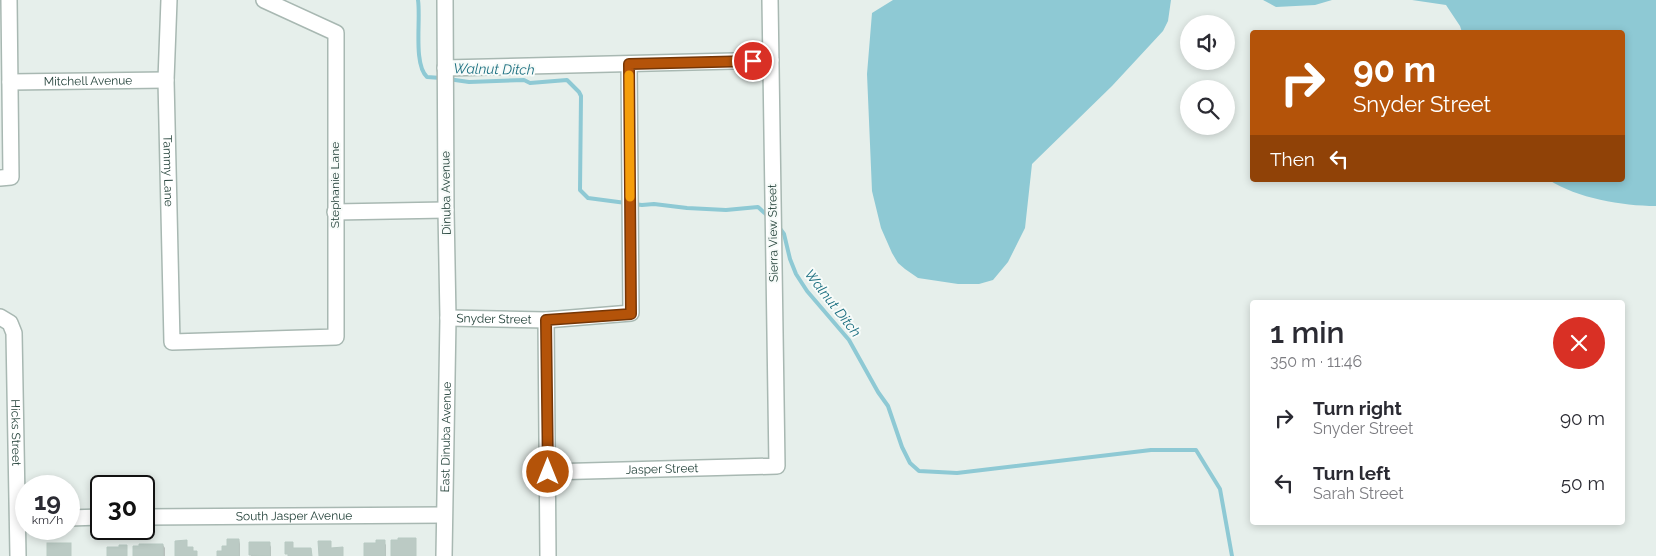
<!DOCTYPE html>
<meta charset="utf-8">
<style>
body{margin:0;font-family:Raleway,sans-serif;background:#f7f7f7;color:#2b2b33;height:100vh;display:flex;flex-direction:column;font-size:19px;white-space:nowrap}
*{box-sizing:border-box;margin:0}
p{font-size:16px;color:#7c7c81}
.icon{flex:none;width:28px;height:28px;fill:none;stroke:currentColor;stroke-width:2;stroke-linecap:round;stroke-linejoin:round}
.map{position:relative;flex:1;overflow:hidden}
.details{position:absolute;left:1250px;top:300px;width:375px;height:225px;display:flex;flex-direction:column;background:#fff;border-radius:5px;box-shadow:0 2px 8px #0003}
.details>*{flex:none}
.hud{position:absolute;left:1250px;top:30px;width:375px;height:152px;border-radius:5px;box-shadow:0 2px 8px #0003;background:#b45309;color:#fff;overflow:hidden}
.fabs{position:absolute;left:1180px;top:15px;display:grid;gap:10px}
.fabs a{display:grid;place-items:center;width:55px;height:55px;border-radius:50%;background:#fff;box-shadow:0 2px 8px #0003;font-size:25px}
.speed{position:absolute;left:15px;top:475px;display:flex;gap:10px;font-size:25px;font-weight:700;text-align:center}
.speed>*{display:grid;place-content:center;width:65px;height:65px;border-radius:50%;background:#fff;box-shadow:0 2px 8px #0003;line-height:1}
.speed small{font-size:12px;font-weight:400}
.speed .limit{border:2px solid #111;border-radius:8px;background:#fff;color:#111}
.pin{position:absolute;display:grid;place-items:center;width:42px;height:42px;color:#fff;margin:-21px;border:2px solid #fff;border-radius:50%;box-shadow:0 1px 5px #0007}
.me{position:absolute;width:55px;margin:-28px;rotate:0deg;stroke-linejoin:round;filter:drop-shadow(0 0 4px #0008)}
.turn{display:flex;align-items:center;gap:18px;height:105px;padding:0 20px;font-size:22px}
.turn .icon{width:65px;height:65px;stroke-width:2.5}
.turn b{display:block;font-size:35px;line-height:42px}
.then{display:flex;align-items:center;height:48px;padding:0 20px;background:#0003;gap:10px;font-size:19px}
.round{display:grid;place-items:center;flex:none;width:52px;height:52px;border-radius:26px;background:#f7f7f7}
.head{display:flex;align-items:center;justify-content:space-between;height:85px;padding:0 20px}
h1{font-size:30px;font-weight:600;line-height:38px}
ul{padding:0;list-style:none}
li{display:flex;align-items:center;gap:15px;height:65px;padding:0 20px}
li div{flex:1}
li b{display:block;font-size:19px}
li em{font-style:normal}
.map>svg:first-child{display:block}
</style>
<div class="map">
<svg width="1656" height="556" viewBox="0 0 1656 556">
<rect width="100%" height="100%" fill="#e6efeb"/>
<!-- water -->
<g fill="#8ec9d4">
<path d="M893,0H1171L1168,21L1163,31L1112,86L1032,164L1025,228L1008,262L993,280L979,284H958L918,278L905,269L898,263L892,253L881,228L872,191L867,74L872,13Z"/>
<path d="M1263,0H1332L1315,5L1276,7Z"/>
<path d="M1412,0H1656V206C1622,206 1577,198 1549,180H1622V32H1462L1460,26L1446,5Z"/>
</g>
<!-- shadow -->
<g fill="#0003">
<path d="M239,540L240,544V556H218Z"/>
<path d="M384,542L386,545V556H365L378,544Z"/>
<path d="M269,543L271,547V556H251L250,544Z"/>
<path d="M163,545L165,548V556H134Z"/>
</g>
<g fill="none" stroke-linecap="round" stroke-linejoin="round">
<!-- stream -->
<g stroke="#8ec9d4" stroke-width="4">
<path d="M418,0C421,19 413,64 427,77L441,78"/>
<path d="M448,79L469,82L524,80L530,83L567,80L579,92L581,96L580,190L588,198L626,203"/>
<path d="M633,204L642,205L654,204L687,208L726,210L758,207L769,217"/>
<path d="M778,226L784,234L790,259L796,274L807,291L849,340L878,392L888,406L902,447L910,463L919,471L957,473L1151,450H1196L1220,489L1232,556"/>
</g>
</g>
<!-- building -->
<g fill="#bbcac4" stroke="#b8c9c2">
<path d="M398,538H416V556H391V540H398Z"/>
<path d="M227,539H239V556H217V551H222V546H227Z"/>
<path d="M187,540V547H193V551H197V556H175V541Z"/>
<path d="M376,540H385V556H364V543H376Z"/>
<path d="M318,541H331V548L343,547V556H319Z"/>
<path d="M249,542H270V556L249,555Z"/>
<path d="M285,542H293V548H311L312,556H288V554H285Z"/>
<rect x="47" y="543" width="24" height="13"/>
<path d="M139,544H163V556H133V546H139Z"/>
<path d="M119,545H127V556H107V547H119Z"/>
</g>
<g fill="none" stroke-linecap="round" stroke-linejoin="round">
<!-- minor casing -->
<g stroke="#a8b8b2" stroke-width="18">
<g id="minor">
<path id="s1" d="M169,0L166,80L172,342L336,337V33L264,0"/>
<path d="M445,68L771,60"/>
<path id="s2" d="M10,82L166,80"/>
<path d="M0,178L11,177L9,0"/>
<path d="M335,212L446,210"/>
<path id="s3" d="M0,317L10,323L14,333L18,556"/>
<path id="s4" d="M448,318L546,320L631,313L629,64"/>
<path d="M546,320L548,556"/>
<path id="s5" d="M548,472L777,466L770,0"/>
<path id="s6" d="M144,517L444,515"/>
<path d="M69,518L101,517"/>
<path id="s7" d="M444,556L448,318L446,210L445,0"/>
</g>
</g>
<!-- minor -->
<use href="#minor" stroke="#fff" stroke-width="15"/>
</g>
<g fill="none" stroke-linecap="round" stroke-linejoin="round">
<!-- route casing -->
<g stroke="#753606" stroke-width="12">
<path id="route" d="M548,472L546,320L631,314L629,64L753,61"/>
</g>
<!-- route -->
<use href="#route" stroke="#b45309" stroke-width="9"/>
<!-- slow -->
<path stroke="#f59e0b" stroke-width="9" d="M629,75L630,197"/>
</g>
<g text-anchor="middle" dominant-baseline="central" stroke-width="4" stroke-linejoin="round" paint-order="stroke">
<!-- street labels -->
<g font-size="12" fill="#24423a" stroke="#f7fbf9">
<text stroke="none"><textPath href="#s2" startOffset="78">Mitchell Avenue</textPath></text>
<text stroke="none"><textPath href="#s1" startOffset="171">Tammy Lane</textPath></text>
<text transform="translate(335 185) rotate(-90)">Stephanie Lane</text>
<text transform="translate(446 193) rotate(-91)">Dinuba Avenue</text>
<text transform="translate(773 233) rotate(-91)">Sierra View Street</text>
<text stroke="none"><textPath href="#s4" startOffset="46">Snyder Street</textPath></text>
<text stroke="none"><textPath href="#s3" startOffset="122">Hicks Street</textPath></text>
<text stroke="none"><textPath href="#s7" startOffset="119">East Dinuba Avenue</textPath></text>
<text stroke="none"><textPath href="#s5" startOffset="114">Jasper Street</textPath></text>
<text stroke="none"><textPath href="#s6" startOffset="150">South Jasper Avenue</textPath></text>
</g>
<!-- water labels -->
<g font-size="14" font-style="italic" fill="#1c6f80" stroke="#f7fbf9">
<text transform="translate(494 69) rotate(1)">Walnut Ditch</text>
<text transform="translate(833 303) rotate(52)">Walnut Ditch</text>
</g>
</g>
</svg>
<div class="fabs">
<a><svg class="icon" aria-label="sound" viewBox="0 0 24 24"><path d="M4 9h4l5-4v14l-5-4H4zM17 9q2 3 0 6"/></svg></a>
<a><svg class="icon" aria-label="search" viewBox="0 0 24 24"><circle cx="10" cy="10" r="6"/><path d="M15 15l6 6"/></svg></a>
</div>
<div class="speed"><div>19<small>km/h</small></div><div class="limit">30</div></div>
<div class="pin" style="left:753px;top:61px;background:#d93025"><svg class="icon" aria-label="arrive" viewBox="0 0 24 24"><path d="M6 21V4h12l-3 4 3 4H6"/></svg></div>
<svg class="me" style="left:548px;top:472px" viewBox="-20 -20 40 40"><circle r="17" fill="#b45309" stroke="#fff" stroke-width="3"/><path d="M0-11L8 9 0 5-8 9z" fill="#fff"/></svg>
<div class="hud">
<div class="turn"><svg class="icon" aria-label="right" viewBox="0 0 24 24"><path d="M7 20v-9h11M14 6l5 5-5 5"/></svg><div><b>90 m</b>Snyder Street</div></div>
<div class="then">Then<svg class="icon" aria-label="left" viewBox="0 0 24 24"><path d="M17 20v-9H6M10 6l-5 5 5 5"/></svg></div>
</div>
<section class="details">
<div class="head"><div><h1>1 min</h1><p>350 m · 11:46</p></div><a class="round" style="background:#d93025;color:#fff"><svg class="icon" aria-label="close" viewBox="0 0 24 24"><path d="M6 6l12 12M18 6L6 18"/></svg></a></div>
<ul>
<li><svg class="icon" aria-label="right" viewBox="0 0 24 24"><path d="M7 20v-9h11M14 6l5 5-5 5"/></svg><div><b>Turn right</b><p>Snyder Street</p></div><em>90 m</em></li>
<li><svg class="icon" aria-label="left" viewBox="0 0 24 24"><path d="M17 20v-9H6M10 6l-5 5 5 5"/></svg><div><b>Turn left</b><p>Sarah Street</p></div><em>50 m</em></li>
</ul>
</section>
</div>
